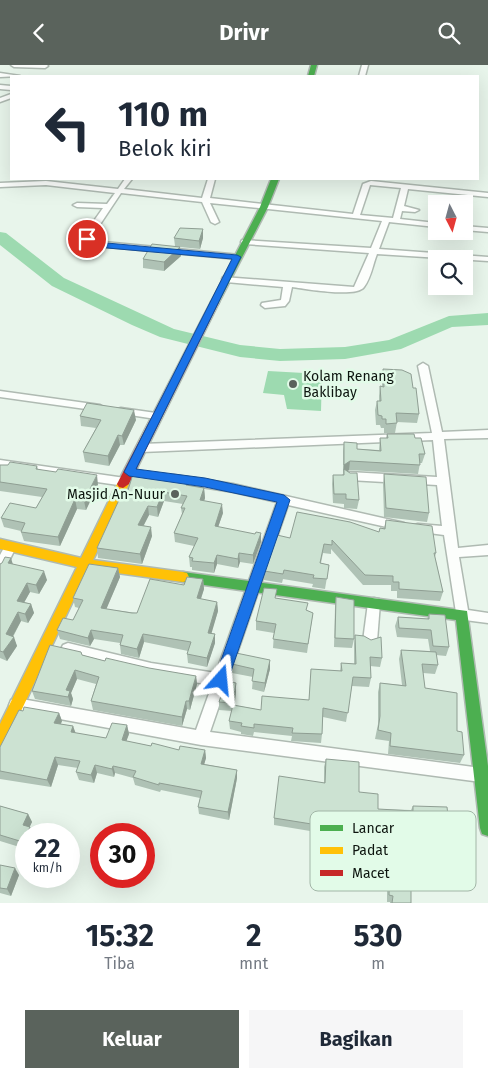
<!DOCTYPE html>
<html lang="id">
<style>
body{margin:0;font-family:"Fira Sans",sans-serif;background:#f6f6f7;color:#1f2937;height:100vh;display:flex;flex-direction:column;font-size:19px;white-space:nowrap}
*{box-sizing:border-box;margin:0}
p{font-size:16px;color:#747a83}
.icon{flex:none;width:28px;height:28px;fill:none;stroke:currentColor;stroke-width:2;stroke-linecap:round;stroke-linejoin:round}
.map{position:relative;height:838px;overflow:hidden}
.details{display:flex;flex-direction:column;background:#fff;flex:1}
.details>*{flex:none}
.guide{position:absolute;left:10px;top:10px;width:469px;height:105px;border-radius:0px;box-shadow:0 5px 20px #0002;background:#fff;color:#1f2937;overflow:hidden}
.needle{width:32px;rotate:174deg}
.buttons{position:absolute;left:428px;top:130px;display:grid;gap:10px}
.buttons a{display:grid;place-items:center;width:45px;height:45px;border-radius:0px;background:#fff;box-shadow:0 5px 20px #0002;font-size:25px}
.speed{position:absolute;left:15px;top:758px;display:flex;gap:10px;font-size:25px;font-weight:700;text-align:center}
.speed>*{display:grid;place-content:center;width:65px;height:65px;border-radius:50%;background:#fff;box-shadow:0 5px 20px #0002;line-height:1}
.speed small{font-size:12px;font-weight:400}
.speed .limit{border:8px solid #d22;background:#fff;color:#111}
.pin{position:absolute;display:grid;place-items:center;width:42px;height:42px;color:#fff;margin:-21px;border:2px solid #fff;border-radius:50%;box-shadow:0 1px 5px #0007}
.me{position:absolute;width:55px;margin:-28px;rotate:18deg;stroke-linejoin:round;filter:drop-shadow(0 0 4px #0008)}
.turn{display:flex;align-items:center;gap:18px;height:105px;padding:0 25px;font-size:22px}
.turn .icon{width:65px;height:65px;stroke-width:2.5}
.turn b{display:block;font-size:35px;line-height:42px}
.eta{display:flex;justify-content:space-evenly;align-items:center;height:85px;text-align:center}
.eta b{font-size:30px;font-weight:700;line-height:35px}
.action{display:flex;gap:10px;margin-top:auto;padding:10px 25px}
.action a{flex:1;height:58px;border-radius:0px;background:#5a635c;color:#fff;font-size:20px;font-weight:700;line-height:58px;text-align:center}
.action a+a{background:#f6f6f7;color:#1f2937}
header{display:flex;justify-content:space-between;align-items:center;height:65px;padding:0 25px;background:#5a635c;color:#fff;font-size:22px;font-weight:700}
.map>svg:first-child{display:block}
</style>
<header><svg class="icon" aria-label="back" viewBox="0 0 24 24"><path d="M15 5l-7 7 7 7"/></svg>Drivr<svg class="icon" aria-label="search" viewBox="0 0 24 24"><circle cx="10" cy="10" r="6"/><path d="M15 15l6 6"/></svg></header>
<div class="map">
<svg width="488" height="838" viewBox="0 0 488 838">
<rect width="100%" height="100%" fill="#e8f5eb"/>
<!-- water -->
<path fill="#9ddab0" d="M268,306L322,309L321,346L287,344L284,330L263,328Z"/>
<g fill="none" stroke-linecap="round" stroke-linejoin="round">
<!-- river -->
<path fill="#9ddab0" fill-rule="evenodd" d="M0,167L6,168L64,213L174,264L240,280L280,284L345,282L389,275L449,251L488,248V260L452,262L401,284L345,294L280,296L240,292L160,272L132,260L52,221L0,180Z"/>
<!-- street casing -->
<g stroke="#afbab2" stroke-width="3">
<g id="street">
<path d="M11,0H47L48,1L45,3L14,2Z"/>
<path d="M362,0H368L365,11H359Z"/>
<path d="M0,8L20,11L0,12Z"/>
<path d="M0,20L11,21V25L0,24Z"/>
<path d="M11,29V33L0,37V33Z"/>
<path d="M125,114H132L124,124L202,133L208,114H215L210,133L353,149L363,119L371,116L488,128V132L408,124L404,141L419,145L415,147L402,146L400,154L436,158V162L389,157L379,184L488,192V196L377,189C373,199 371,213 364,222C356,233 306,224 292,222L289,236L285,241L265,243L261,240L262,238L281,235L283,222L226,217L222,214L223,212L354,222L369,188L245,179L241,177L242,175L371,183L382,156L210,138L219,157L215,159L211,157L202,137L121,128L91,173L93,176L240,190L241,192L237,194L87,180L83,173L84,170L103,143L77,142L73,140L77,138L107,139L115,128L46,120L0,122V118L46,116L118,124ZM370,120L401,123L393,153L360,150Z"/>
<path d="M464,161L488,163V167L464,165Z"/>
<path d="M423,298L428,301L442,367L488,365V373L444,374L458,483L488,480V490L459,492L468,545L488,548V558L457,554L444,470L414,466L412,463L414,460L418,459L442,461L437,420L349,415L343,411L349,407L437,412L433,375L142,387L137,383L142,379L432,368L418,301Z"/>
<path d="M0,326L100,340L105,343L100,346L0,332Z"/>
<path d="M121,343L156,348L161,351L156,354L117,348L116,346L117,344Z"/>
<path d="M0,395L125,413L131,417L125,421L0,403Z"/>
<path d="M174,410L233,419L400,457L404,458L406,461L404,464L400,465L288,440L210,667L481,703L486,705L488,709L486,715L481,717L201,680L11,645L9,640L11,635L16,633L196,665L212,620L151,610L68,590L63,588L61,584L63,580L68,578L151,598L216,608L277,437L233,427L170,417L168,414Z"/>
<path d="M10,477L14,479L16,482L4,506L0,508V490L6,479Z"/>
<path d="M374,533L379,534L380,538L377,576L375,580L370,582L365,580L363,576L368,538L369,534Z"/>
</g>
</g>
<!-- fast casing -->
<g stroke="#afbab2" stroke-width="3">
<g id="fast">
<path d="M311,0H317L314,11H308Z"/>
<path d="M271,114H279L268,142L219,237L218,239H212L211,237L260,142Z"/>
<path d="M183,507L467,546L488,701V771L482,769L480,763L456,555L183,517L179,516L177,512L179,508Z"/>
</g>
</g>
<!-- slow casing -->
<g stroke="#afbab2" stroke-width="3">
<path id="slow" d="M123,415L129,419L93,495L183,507L187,508L189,512L187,516L183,517L88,504L5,680L0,682V659L77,502L0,484V474L81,493L117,419Z"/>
</g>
<!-- jam casing -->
<g stroke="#afbab2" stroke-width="3">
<path id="jam" d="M215,234L219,237L129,419L123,423L119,422L117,419L211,237Z"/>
</g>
<!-- street -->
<use href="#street" fill="#fcfefc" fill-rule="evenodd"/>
<!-- fast -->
<use href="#fast" fill="#4caf50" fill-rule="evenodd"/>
<!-- slow -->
<use href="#slow" fill="#ffc107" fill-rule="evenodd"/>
<!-- jam -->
<use href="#jam" fill="#c62828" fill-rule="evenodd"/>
</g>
<!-- wall -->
<g fill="#afc2b5">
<path d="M203,164V173L200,184L180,182L181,191L164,206L143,203V194L175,181L174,173Z"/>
<path d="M383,304L413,323L419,349L417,358L397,357L395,368H384V363H381L380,360H376L375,345L377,336H379V331L380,321H382V313Z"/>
<path d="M80,351L136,355L124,380H120L109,401L85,397L83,387L96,363L81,361Z"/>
<path d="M387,369L415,373L425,389L422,398H420L418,409L349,405L348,406L359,435L357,444L344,443V439L333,438L332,419L333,410H343V386L344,377L357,384L379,385L380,373H386Z"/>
<path d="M0,400L37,401L38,404L98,420L86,445L77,444L60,481L24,476L21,467V466L4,462L1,453L36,443L42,432L0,426Z"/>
<path d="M384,409L429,448L427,457L384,452L383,419Z"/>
<path d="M189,413V420L204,423L205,433L204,436L223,448L218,462L261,477L253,499L240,497L238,503L217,499L214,508L192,505V502H190L189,492L194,481L175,477L174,468L182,449L181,443L183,439L164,436L158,452L149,450L144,460L152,471L142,499L98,493L97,483L128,425Z"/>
<path d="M386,455L436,488L435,492L443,527L440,536L397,533V526H391V520H363L331,484V489L323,488L321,498L329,500L325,524L312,522L313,519L283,514L282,518L264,515V506L290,473L379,467L380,463H384Z"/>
<path d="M0,499H13L47,515L39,529L30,527L24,537L31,539L34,548L28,558L21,556L13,572L17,581L7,596L0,593Z"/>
<path d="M118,503L120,512L106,544L137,548L184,520L203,514L204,524L201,534L217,537L218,546L211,568L215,569V578L207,602L188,598L187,589L188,586L144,577L139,593L121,589L120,580V578L94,574L90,581L60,574L57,565L73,555L79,543L75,542L73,533Z"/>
<path d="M336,532L354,574L352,583L334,582L335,542Z"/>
<path d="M277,533L313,548L307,588L273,583L274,568L256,565V556Z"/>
<path d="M429,549L449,582L446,591L436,590L438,600L435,609L423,608L425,623L457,666L464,690L460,698L388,689L389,676L375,674L378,659V627L380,618L402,620L399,594L401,585L430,586L428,574L397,572L395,561L398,552L427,554Z"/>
<path d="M355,570L382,593L380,602L370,601L371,613L369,622L352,621L346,657L323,652L322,669L321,678L291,676L292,671L254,667L253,671L241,669V667L230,664L229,656L232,646L219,645V637L236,627L234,640L261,645L309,635L311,604L340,606L341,598L354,599V579Z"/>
<path d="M82,590L105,596L196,611L197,619L190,645L187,644L182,661L93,645L91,636L96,619L77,614L71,628L73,634L71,641L35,634L32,626Z"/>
<path d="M270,595V604L264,627L252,624L253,612L232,608V599Z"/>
<path d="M23,646L59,648L62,656L61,659L73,661L75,668L106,673L127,660L129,669L126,676L151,681L179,685H205L206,693L204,699L237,705V713L229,755L199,749L198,742L200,733L161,725L160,727L135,720L133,713L115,708L114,712L97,708L94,718L79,715L76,707L78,703L58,700L51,722L0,714V682Z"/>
<path d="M326,694L359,727L378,744L411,745L413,741L454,801L451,808L411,807V838H390V837H387V805H385L382,769L345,765L343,775L322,773V768L274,760V753L324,718V702Z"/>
<path d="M0,741L28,749L32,757L29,762L33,769H26V784L0,776Z"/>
<path d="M0,800L19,810L11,831L0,828Z"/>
</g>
<!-- shaded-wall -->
<g fill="#8f9e93">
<path d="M203,164V173L200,184L199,176Z"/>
<path d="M180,182L181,191L164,206V197Z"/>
<path d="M134,345L136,355L124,380L122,371Z"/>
<path d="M118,370L120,380L109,401L108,391Z"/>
<path d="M350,396L349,405L344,408V404L343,409L344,400Z"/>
<path d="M97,410L98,420L86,445L84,436Z"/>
<path d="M204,423L205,433L201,445L200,435Z"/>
<path d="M163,427L164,436L158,452L157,442Z"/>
<path d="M75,434L77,444L60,481L58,472Z"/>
<path d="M222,439L223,448L215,471V461Z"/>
<path d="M148,441L149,450L139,469L138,460Z"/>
<path d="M151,462L152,471L142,499L140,489Z"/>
<path d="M261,468V477L253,499V490Z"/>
<path d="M239,488L240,497L238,503V494Z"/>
<path d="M217,490V499L214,508V498Z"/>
<path d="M11,493L14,503L8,498Z"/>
<path d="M118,503L120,512L103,552L101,543Z"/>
<path d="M44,506L47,515L39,529L36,520Z"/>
<path d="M203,514L204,524L198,542L197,533Z"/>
<path d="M27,518L30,527L20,545L17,536Z"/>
<path d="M217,537L218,546L209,577L208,568Z"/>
<path d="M31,539L34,548L28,558L25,549Z"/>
<path d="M18,547L21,556L9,578L6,569Z"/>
<path d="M91,565L94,574L90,581L88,573Z"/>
<path d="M143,569L144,577L139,593L137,584Z"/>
<path d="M215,569V578L207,602V593Z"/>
<path d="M14,572L17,581L7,596L3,587Z"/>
<path d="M270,595V604L264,627L265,618Z"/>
<path d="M75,605L77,614L71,628L73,634L71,641L66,625Z"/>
<path d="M196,611L197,619L190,645L189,636Z"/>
<path d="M236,618V627L234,646L233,638Z"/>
<path d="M186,636L187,644L182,661V652Z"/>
<path d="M59,648L62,656L57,666L54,658Z"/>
<path d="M127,660L129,669L124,683L122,675Z"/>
<path d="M73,661L76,669L71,667Z"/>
<path d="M205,685L206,693L202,707L201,699Z"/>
<path d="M55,692L58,700L51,722L47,715Z"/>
<path d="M95,700L97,708L94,718L91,710Z"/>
<path d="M113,701L115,708L114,712L112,704Z"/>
<path d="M237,705V713L229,755L228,747Z"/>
<path d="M28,749L32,757L27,768L23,760Z"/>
<path d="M30,762L33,769H27Z"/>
<path d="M26,770V783L23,777Z"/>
<path d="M15,803L19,810L11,831L7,824Z"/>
</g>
<!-- building -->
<g fill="#cce2d2" stroke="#8f9e93">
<path d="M180,163L203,164L199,176L174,173Z"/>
<path d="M152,179L180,182L164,197L143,194Z"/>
<path d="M383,304L402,305L411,309L413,323H416L419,349L396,348L397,358L386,359V354H382V351L378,350L377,336H381L380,321L384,322Z"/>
<path d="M87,338L134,345L122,371L118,370L108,391L83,387L101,355L80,351Z"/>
<path d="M387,369H414L415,373H421L425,389H419L420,400L350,396L344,400V377L357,378V384L381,386L380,373H388Z"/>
<path d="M10,397L37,401L36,404L56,407L58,404L97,410L84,436L75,434L58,472L21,467L25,458L1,453L10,438L36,443L47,424L0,417V400H8Z"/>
<path d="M344,404L350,408H357L359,435L346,434V429H334L333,410H344Z"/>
<path d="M134,406L189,413L186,420L204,423L200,435L222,439L215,461L255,469L256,467L261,468L253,490L239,488L238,494L217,490L214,498L192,496L193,493L189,492L198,473L174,468L185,443H181L187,431L163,427L157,442L148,441L138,460L151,462L140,489L97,483L124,424L128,425Z"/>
<path d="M384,409L426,412L429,448L386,443Z"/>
<path d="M297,447L350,457L379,467L380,463L385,464L386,455L432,461L436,488H434L443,527L399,524V517H393V511L365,510L332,475V480L324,479L320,498L329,500L327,514L313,513L314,510L284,505L283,509L264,506L277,470L290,473Z"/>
<path d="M5,492L11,493L8,498L44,506L36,520L27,518L17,536L31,539L25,549L18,547L6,569L14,572L3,587L0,586V499L2,498Z"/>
<path d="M89,499L118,503L101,543L132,548H137L150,514L184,520L187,512L203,514L197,533L217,537L208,568L215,569L207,593L187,589L191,577L143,569L137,584L120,580L123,570L91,565L88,573L57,565L63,553L73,555L83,535L73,533Z"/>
<path d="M264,523L277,524L275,533L308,538L306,545L313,548L308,579L273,574L276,559L256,556Z"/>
<path d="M336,532L354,535V574L335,573Z"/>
<path d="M429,549L445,550L449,582L433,581L431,565L399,563L398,552L429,554Z"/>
<path d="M355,570L364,571L371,575L381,572L382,593L370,592L371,613L353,612L348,648L323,643L322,669L292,668L293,663L254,659V663L241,661L242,658L229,656L233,640L261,645L262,631L309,635L311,604L342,606L341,598L356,599Z"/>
<path d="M50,580L81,587L82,590L105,596L106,593L149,603L196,611L189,636H186L182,652L91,636L99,612L75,605L66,625L70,626L68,632L32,626Z"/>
<path d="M401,585L436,587L438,600L422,599L425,623L457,628V666L462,667L464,690L390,681L391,668L378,665L380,651V618L406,621Z"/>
<path d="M236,588L270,595L265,618L252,616L254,604L232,599Z"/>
<path d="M226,616L236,618L233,638L219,637Z"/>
<path d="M24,642L59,648L54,658L73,661L71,667L106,673L112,658L127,660L122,675L151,681L152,678L179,685L180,681L205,685L201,699L237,705L228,747L198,742L202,726L159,718V720L133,712L136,706L113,701L112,704L95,700L91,710L76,707L80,696L55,692L47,715L0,706V682L19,645L23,646Z"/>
<path d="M326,694L359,697V727L378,729V744L413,746V741L447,742L454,801L411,800V838H392L393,831L389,830L390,798H387L385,761L345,757V768L323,766L324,761L274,753L279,711L325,718Z"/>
<path d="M0,741L28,749L23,760L30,762L23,777L0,770Z"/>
<path d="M0,800L15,803L7,824L0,823Z"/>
</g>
<!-- route -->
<path fill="#1a73e8" stroke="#114b97" d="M87,171L96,177L237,190L241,192L136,404L205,413L284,430L290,435L228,615L226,619L221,621L216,619L214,615L277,437L205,422L129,411L124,407L232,194L96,182L88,180L83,174Z"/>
<!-- markers -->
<g fill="#5a635c" stroke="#e2fbe8" stroke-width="2">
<circle cx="293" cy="319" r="5"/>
<circle cx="175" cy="429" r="5"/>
</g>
<g text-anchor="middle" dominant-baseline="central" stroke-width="5" stroke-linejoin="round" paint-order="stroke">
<!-- poi labels -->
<g font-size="14" fill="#0d150f" stroke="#e2fbe8" text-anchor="start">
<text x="303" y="311">Kolam Renang<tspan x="303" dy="16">Baklibay</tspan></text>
<text x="165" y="429" text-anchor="end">Masjid An-Nuur</text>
</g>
</g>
<!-- legend -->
<rect x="310" y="746" width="166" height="80" rx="8" fill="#e2fbe8" stroke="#a2b6a7" stroke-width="1"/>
<rect x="320" y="760" width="23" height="6" fill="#4caf50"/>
<rect x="320" y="782" width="23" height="7" fill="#ffc107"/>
<rect x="320" y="805" width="23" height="6" fill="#c62828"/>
<g font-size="14" fill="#0d150f">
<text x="352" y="768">Lancar</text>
<text x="352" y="790">Padat</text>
<text x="352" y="813">Macet</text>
</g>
</svg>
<div class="buttons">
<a><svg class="needle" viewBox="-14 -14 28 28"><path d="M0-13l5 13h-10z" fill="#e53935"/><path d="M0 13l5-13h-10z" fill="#747a83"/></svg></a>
<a><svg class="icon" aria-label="search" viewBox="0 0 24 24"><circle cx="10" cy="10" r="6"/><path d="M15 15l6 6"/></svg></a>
</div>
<div class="speed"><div>22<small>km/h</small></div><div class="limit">30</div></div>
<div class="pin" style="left:87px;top:174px;background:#d93025"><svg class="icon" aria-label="arrive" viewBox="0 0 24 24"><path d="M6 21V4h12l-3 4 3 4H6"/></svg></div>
<svg class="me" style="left:221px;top:615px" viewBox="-20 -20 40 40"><path d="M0-17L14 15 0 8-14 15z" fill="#1a73e8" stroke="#fff" stroke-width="4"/></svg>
<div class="guide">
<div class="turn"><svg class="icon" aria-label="left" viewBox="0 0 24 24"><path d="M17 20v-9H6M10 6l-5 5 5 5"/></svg><div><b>110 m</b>Belok kiri</div></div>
</div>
</div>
<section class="details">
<div class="eta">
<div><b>15:32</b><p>Tiba</p></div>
<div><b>2</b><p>mnt</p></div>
<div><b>530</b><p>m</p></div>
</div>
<div class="action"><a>Keluar</a><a>Bagikan</a></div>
</section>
